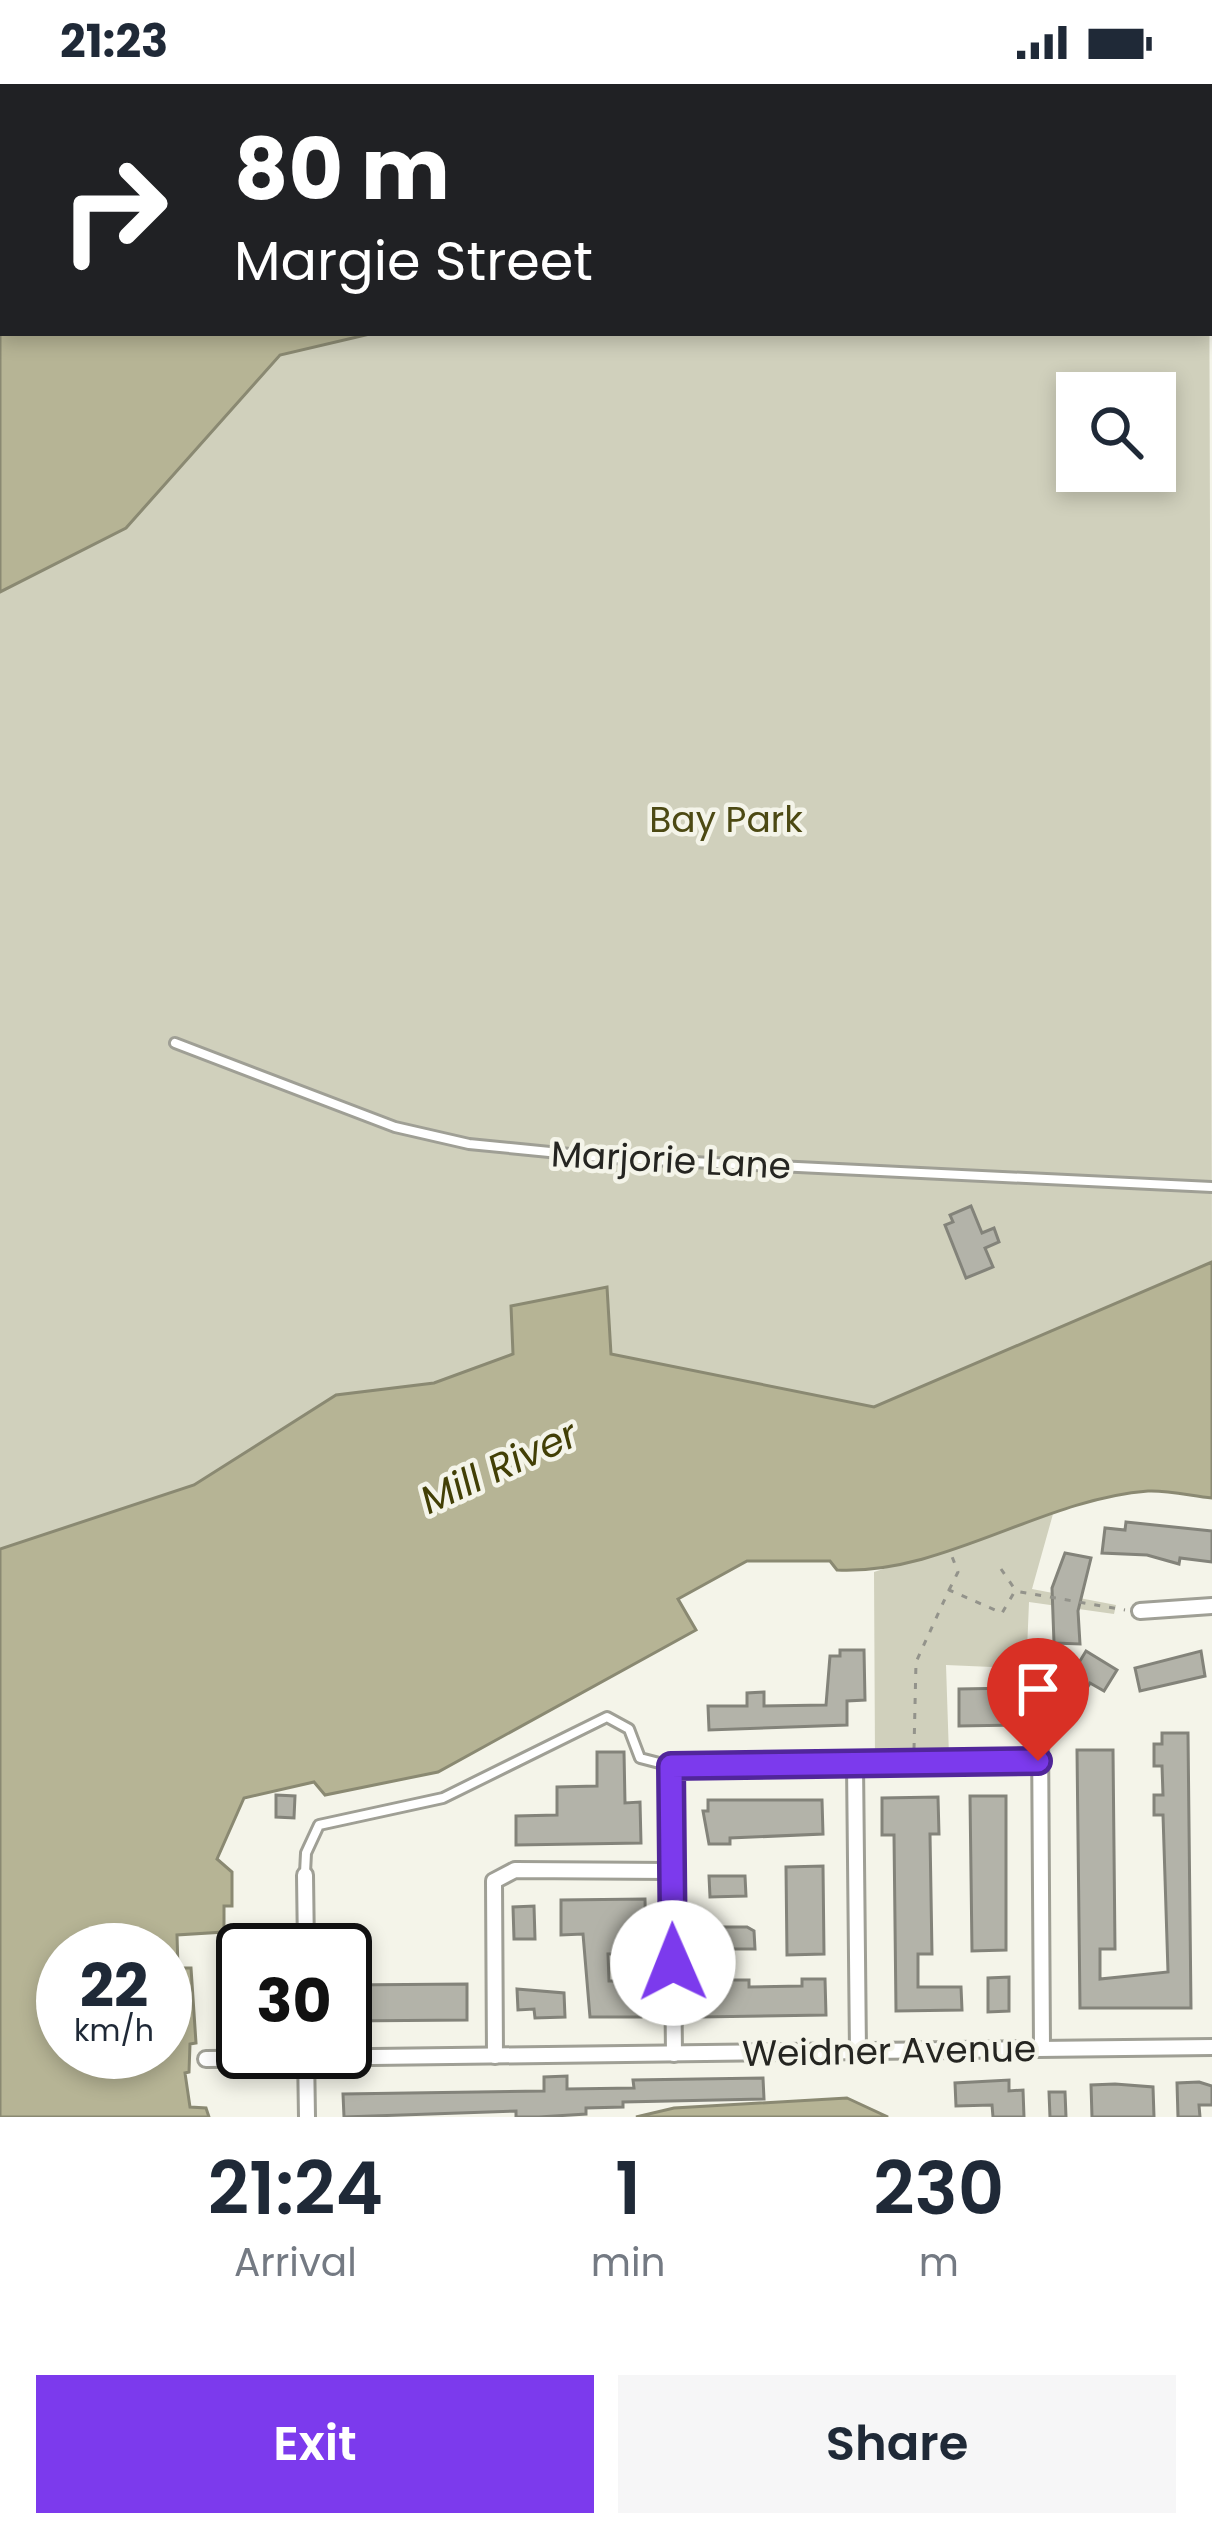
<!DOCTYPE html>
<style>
body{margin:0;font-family:Poppins,sans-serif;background:#f6f6f7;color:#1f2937;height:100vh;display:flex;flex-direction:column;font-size:45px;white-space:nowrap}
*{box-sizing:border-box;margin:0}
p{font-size:39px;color:#747a83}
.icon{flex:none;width:66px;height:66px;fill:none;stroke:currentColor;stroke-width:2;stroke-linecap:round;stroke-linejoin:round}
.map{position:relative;height:2033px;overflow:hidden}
.panel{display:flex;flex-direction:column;background:#fff;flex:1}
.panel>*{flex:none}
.guide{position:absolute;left:0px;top:0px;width:1212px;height:252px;box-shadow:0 6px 18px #0003;background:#202124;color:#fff;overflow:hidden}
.buttons{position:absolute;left:1056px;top:288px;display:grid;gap:24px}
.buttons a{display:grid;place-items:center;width:120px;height:120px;border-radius:0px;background:#fff;box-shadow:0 6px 18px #0003;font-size:60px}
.speed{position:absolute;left:36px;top:1839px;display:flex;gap:24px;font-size:60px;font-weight:700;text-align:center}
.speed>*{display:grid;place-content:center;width:156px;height:156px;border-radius:50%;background:#fff;box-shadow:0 6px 18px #0003;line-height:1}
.speed small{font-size:30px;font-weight:400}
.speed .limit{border:6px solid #111;border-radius:18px;background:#fff;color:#111}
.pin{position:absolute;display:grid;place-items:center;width:102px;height:102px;color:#fff;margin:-123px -51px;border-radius:50% 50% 50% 0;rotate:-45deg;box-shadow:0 0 12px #0007}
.pin .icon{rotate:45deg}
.me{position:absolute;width:132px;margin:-66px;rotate:359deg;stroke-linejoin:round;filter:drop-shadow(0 0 9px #0008)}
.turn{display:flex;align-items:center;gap:42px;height:252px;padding:0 36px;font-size:54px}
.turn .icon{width:156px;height:156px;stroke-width:2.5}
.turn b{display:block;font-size:84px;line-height:102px}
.eta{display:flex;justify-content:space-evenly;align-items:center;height:204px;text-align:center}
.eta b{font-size:72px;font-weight:600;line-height:84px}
.action{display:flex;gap:24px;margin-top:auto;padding:24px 36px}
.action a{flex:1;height:138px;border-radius:0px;background:#7c3aed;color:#fff;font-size:48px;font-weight:600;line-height:138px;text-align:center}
.action a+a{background:#f6f6f7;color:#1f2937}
.status{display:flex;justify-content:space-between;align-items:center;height:84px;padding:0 60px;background:#fff;direction:ltr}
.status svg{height:33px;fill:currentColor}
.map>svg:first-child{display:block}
</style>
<div class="status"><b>21:23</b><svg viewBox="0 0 49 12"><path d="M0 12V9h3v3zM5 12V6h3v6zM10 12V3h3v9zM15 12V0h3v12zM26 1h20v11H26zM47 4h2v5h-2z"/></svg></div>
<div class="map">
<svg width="1212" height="2033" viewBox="0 0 1212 2033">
<rect width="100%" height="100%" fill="#f4f4e9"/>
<!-- green -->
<g fill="#d0d0bc" fill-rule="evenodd">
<path d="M1209,88L1212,1178L874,1323L610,1270L606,1204L512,1222L513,1270L434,1300L336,1311L194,1401L0,1465V508L126,444L280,271L374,249H1209ZM1077,309H1155V387H1077Z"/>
<path d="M1053,1430L1032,1505L1116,1521L1114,1530L1029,1518L1027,1566L992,1583L946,1581L949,1672L875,1674L874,1488Z"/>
</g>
<!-- water -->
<g fill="#b6b495" stroke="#8a8972" stroke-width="3" fill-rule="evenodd">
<path d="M0,0H987L988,3H3V249H374L280,271L126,444L0,508Z"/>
<path d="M1212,1178V1414C1192,1412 1168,1406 1148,1407C1042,1415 943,1491 837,1486L830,1477H747L678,1515L696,1546L438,1688L325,1711L314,1698L244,1714L217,1775L232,1788V1822H224V1848L177,1851L178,1884H191L196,1959L190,1960L189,1988L185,1989L190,2023L206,2024L209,2033H0V1465L194,1401L336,1311L434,1299L513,1270L511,1222L607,1203L611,1270L874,1323ZM63,1866H165V1968H63Z"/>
<path d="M847,2014L888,2033H636L674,2024Z"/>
</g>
<!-- building -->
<g fill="#b3b3a9" stroke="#83837a" stroke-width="3">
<path d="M971,1122L982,1149L994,1144L999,1158L985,1164L993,1183L966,1194L945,1141L953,1138L950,1131Z"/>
<path d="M1126,1438L1212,1447V1478L1180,1474L1179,1480L1147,1471L1102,1469L1105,1444L1125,1446Z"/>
<path d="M1065,1469L1091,1474L1078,1527L1080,1560L1054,1559L1052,1504Z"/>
<path d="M840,1566H864L865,1616L847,1617V1641L709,1646L708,1622H747V1609L764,1608V1622L826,1621L830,1572H840Z"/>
<path d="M1086,1567L1117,1586L1104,1607L1090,1599L1086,1606L1069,1595Z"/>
<path d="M1201,1567L1205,1592L1140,1607L1135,1584Z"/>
<path d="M1020,1604V1641L959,1642V1605Z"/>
<path d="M1162,1649H1188L1191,1924H1080L1077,1666H1113L1115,1865H1100V1895L1168,1888L1163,1731H1154V1711H1163L1162,1682H1154V1660H1162Z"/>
<path d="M597,1668H624L625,1719L640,1718L641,1759L516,1761V1732L557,1731V1703L597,1702Z"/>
<path d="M276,1711L295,1712L294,1734L276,1733Z"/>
<path d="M970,1712H1006V1866L972,1867Z"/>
<path d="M938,1713L939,1750H930L932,1870H918V1903H961L962,1926L896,1927L894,1751H882V1714Z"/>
<path d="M708,1716H822L823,1750L730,1754V1760H709L703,1727H708Z"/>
<path d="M823,1782L824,1870L787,1871L786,1783Z"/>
<path d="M709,1792H745L746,1812L710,1813Z"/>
<path d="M645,1815L646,1869L608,1870L609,1897H641V1933H590L583,1850L561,1851V1816Z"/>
<path d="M534,1822L535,1855H514L513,1823Z"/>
<path d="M709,1843H747L754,1847L755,1865H710Z"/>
<path d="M1009,1893V1927L988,1928V1894Z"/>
<path d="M802,1895H825L826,1931L700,1933L699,1896H749V1903L802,1902Z"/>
<path d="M467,1900V1936L345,1937V1901Z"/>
<path d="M517,1905L564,1909L565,1933L535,1934L534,1925L518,1926Z"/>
<path d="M567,1992V2005L634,2004L633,1996L763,1994L764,2015L623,2018V2023L586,2024V2030L539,2033H516V2027L344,2033L343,2010L544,2007V1993Z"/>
<path d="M1009,1996V2007L1023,2006L1024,2033H993L992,2021L956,2022L955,1999Z"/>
<path d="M1199,1998L1212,2002V2021H1199L1200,2033H1178L1177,1999Z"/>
<path d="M1115,2000L1153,2003L1154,2033H1092L1091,2001Z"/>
<path d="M1049,2008H1065L1066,2033H1050Z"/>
</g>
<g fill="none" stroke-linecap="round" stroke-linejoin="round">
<!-- service casing -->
<g stroke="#9f9f95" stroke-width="14">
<g id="service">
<path d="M1078,0V3"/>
<path d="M1209,69H1212"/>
<path d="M175,959L395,1043L469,1060L610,1074L1212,1103"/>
<path d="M305,1789L306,1769L319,1741L443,1714L607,1633L629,1645L640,1674L671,1682"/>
</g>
</g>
<!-- minor casing -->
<g stroke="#9f9f95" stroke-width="20">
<g id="minor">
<path d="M1140,1527L1212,1522"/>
<path d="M1040,1646L1042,1964"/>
<path d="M855,1680L858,1968"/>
<path d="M305,1791L306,1866"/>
<path d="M306,1968L307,2033"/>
<path d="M674,1970L671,1682L1038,1677"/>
<path d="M495,1972L494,1797L515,1786L672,1787"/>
<path d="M206,1975L1212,1963"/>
</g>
</g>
<!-- path -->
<g stroke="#93938b" stroke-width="3" stroke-dasharray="6 9" stroke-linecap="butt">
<path d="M1001,1485L1014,1504"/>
<path d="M949,1506L958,1488L951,1470"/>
<path d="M914,1665L916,1578L949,1506L1002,1529L1015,1507L1125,1526"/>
</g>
<!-- service -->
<use href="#service" stroke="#fff" stroke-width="8"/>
<!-- minor -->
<use href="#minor" stroke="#fff" stroke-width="14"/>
</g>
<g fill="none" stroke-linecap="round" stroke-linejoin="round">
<!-- route casing -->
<g stroke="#51269a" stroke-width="30">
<path id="route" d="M673,1879L671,1682L1038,1677"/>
</g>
<!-- route -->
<use href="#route" stroke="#7c3aed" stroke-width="21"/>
</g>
<g text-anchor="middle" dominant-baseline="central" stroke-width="9" stroke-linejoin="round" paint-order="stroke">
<!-- park labels -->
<g font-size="36" fill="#4c4913" stroke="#f4f4e9">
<text x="726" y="735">Bay Park</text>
</g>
<!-- street labels -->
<g font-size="36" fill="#252521" stroke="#f4f4e9">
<text transform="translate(671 1076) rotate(3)">Marjorie Lane</text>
<text transform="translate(889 1967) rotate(-1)">Weidner Avenue</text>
</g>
<!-- water labels -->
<g font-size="39" font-style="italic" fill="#423f05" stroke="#f4f4e9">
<text transform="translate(499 1383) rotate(-25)">Mill River</text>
</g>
</g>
</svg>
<div class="buttons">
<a><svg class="icon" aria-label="search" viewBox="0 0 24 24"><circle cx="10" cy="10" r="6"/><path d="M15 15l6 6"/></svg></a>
</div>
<div class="speed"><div>22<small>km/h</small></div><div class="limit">30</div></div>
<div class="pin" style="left:1038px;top:1677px;background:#d93025"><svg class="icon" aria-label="arrive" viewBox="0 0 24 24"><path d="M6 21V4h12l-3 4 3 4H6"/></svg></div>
<svg class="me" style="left:673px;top:1879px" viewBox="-20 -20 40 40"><circle r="19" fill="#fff"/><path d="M0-13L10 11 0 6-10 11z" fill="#7c3aed"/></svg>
<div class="guide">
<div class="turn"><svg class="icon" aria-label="right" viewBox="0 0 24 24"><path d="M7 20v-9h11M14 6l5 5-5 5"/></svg><div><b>80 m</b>Margie Street</div></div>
</div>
</div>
<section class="panel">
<div class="eta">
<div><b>21:24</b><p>Arrival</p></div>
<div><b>1</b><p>min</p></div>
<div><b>230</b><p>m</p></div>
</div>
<div class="action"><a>Exit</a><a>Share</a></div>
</section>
